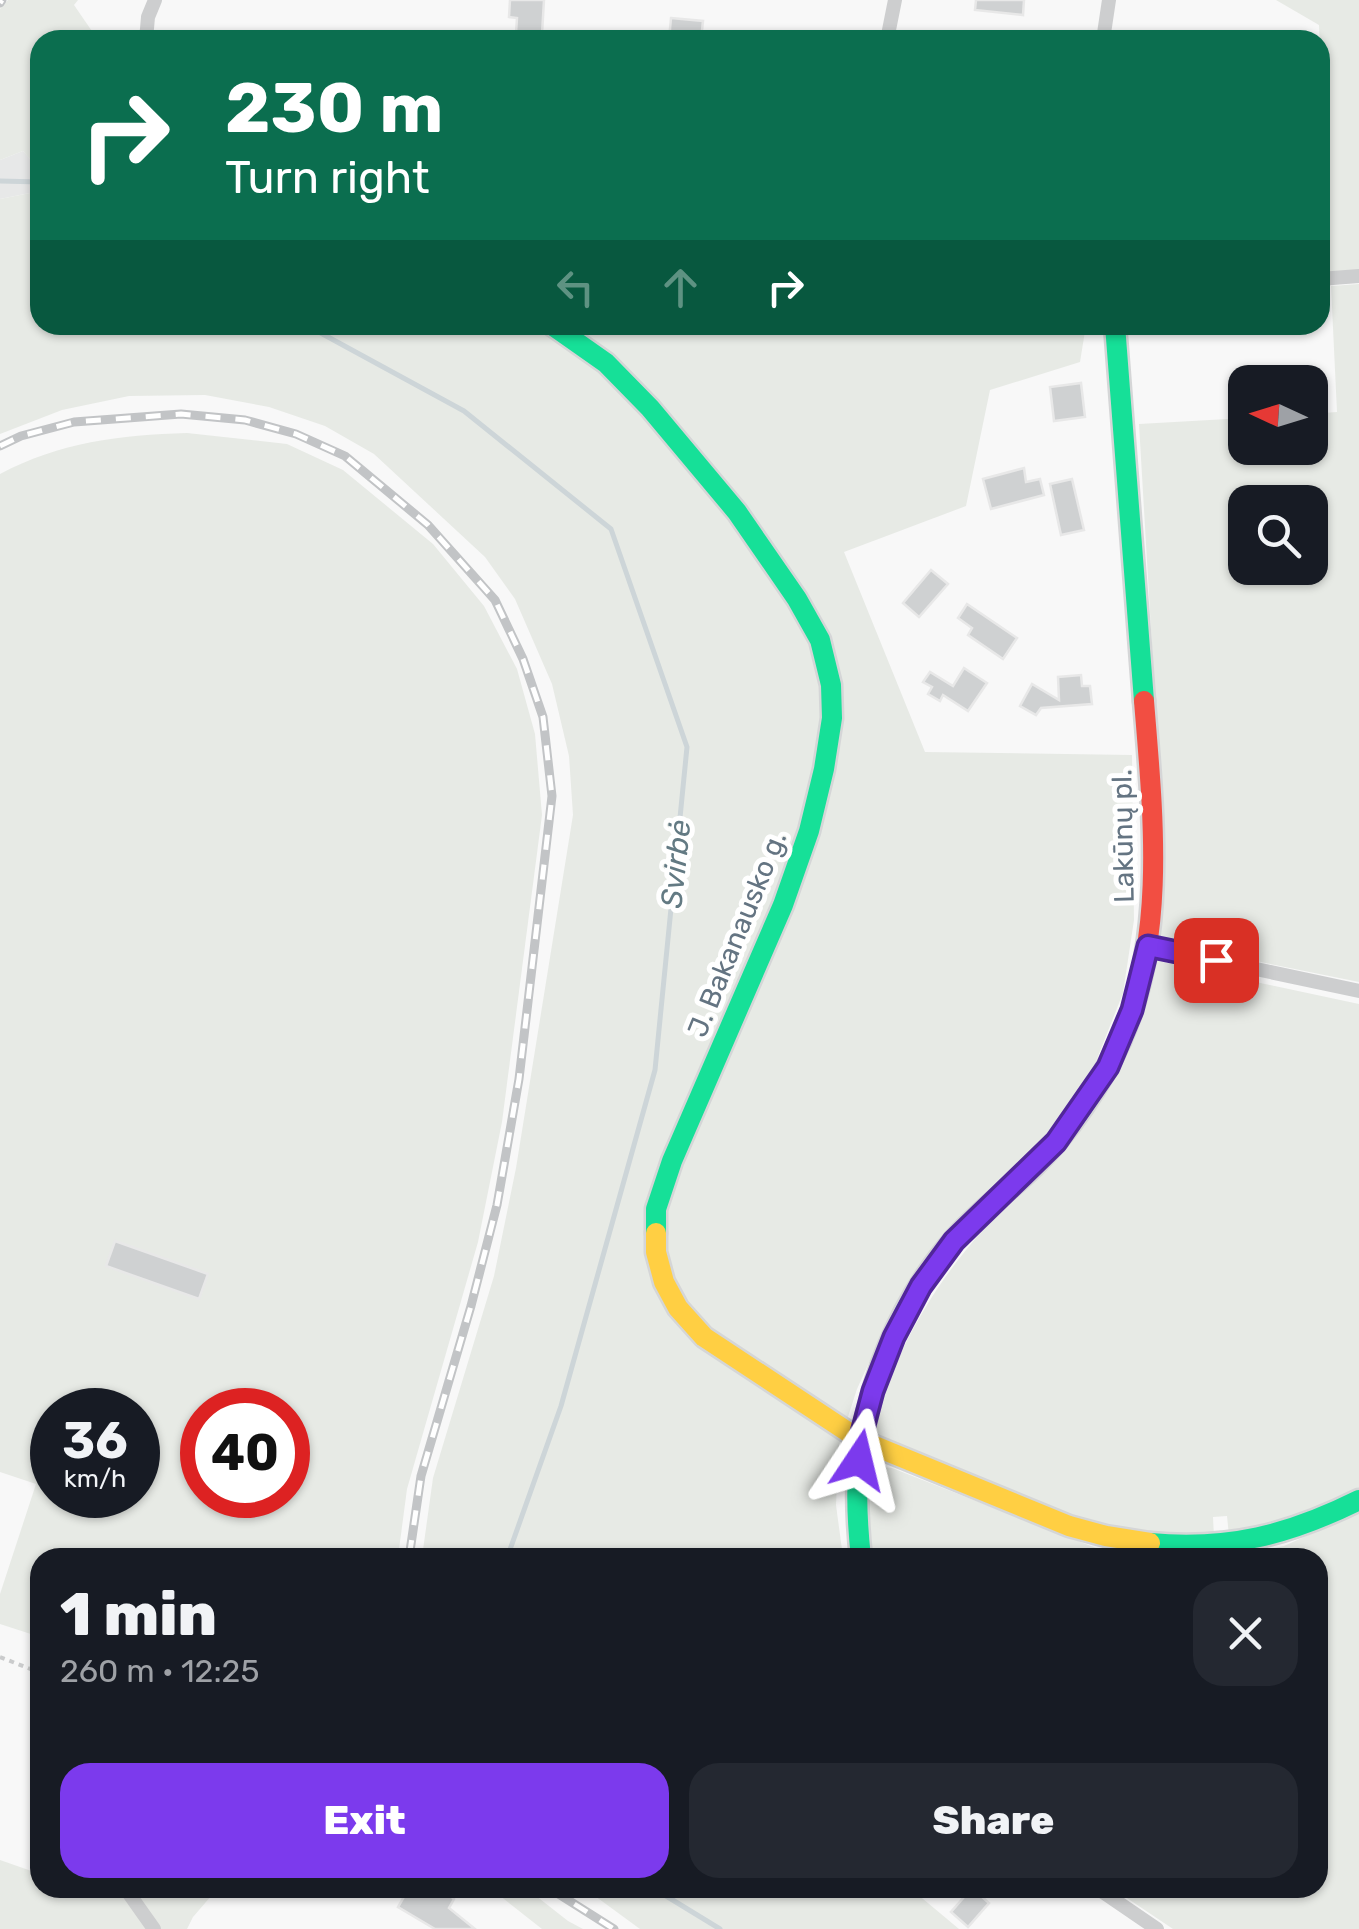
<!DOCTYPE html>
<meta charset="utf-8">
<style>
body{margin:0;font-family:Rubik,sans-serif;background:#242831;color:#f1f3f6;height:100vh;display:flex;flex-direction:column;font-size:38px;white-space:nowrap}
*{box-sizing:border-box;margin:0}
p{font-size:32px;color:#9ea1a6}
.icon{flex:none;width:55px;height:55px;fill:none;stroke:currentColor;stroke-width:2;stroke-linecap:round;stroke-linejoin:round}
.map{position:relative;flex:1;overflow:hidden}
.drawer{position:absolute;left:30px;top:1548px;width:1298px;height:350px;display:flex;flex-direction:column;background:#171b24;border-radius:30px;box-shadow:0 2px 8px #0004}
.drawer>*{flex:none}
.top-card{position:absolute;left:30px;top:30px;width:1300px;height:305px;border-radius:30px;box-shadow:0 2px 8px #0004;background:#0b6e4f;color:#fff;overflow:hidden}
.needle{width:65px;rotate:274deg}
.tools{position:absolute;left:1228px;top:365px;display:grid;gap:20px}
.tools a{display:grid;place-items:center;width:100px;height:100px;border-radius:20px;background:#171b24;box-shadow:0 2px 8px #0004;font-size:50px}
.speed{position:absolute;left:30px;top:1388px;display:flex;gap:20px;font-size:50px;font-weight:700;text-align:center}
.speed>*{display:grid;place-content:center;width:130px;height:130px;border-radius:50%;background:#171b24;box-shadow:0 2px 8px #0004;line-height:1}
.speed small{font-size:25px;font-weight:400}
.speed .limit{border:15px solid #d22;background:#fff;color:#111}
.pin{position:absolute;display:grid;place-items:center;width:85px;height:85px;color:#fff;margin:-42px;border-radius:20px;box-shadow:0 5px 15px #0006}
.me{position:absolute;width:110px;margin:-55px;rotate:10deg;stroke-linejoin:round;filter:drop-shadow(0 0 8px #0008)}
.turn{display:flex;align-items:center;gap:35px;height:210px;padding:0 30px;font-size:45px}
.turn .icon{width:130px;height:130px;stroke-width:2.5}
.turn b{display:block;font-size:70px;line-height:85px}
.lanes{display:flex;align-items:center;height:95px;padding:0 30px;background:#0003;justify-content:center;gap:50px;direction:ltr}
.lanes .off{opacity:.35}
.round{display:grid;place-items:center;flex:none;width:105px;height:105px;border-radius:30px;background:#242831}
.head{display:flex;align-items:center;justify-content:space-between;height:170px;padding:0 30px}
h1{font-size:60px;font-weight:800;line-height:75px}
.action{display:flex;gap:20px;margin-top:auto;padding:20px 30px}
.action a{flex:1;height:115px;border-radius:30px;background:#7c3aed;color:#fff;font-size:40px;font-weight:800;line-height:115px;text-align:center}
.action a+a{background:#242831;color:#f1f3f6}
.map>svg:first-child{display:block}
</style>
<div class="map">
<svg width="1359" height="1929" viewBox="0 0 1359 1929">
<rect width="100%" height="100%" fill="#f8f8f8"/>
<!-- built -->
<path fill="#e7e8e8" d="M23,151L40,170V191L0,199V160Z"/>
<!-- green -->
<g fill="#e7eae5" fill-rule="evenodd">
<path d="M8,0H78L74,5L98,40H40V170L23,151L0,160V9Z"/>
<path d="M1276,0H1359V270L1330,272L1319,25Z"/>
<path d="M40,191V325H1086L1080,362L990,390L966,506L844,552L925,752L1132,755L1134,920L1123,993L1089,1079L1041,1145L923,1261L882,1334L857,1389L839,1445L836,1505L843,1557H422L433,1478L494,1276L516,1168L573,815L569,756L552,684L515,599L485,557L374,454L325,426L269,407L205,395L129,396L62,410L0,434V199Z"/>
<path d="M1359,284V982L1157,941L1161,915L1156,715L1139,424L1245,418V448H1310V414L1337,412L1331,286ZM1245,502H1310V568H1245Z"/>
<path d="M187,433L287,444L343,470L433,544L484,606L517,669L535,734L542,815L502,1122L478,1242L407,1489L398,1557L40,1558V1637L0,1624V1594L36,1484L0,1472V474C60,442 120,435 187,433ZM52,1410H138V1495H52ZM202,1410H288V1495H202Z"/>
<path d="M1153,960L1359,1004V1492C1317,1512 1275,1525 1229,1536L1227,1516L1213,1517L1214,1537L1197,1538L1102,1529L873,1435C889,1360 932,1287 983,1230C998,1213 1016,1199 1032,1182C1055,1157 1081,1129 1100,1101C1129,1060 1144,1008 1153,960Z"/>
<path d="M883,1467L892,1468L1096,1548L1163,1557H871L866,1514V1472L870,1473Z"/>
<path d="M1359,1512V1929H1173L1112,1888H1318V1558L1231,1557L1284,1546Z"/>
<path d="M0,1860L40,1874V1888C56,1888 88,1891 100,1888H218L193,1917L187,1929H0Z"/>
<path d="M490,1888H526L568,1921L583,1929H542Z"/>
<path d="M584,1888H910L959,1929H640Z"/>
</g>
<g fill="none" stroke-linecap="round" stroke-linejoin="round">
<!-- stream -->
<g stroke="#cdd5d8" stroke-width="5">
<path d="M0,181L40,182"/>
<path d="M306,325L464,411L611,529L687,747L655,1070L561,1406L507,1558"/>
<path d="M653,1888L720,1929"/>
</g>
</g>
<!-- building -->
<g fill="#cfd1d2" stroke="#e8e8e8" stroke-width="2.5">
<path d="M510,0H544L542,34L516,33L517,18L509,17Z"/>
<path d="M976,0H1024L1023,15L975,10Z"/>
<path d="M671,18L703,21L701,40H669Z"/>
<path d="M1081,383L1085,417L1054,421L1050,387Z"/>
<path d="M1024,468L1026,482L1040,479L1044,495L991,509L983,479Z"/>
<path d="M1072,479L1084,530L1061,535L1050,484Z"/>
<path d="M931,570L948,584L919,617L903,603Z"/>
<path d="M967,604L1017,638L1003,659L968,635L972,628L958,618Z"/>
<path d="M964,668L987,683L968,711L943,695L940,701L928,694L932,687L923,682L930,672L953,686Z"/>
<path d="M1081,675L1082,686H1090L1092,704L1041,708L1036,715L1020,706L1032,684L1059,700L1058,677Z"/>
<path d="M115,1241L208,1274L199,1299L106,1266Z"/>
<path d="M409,1888H441L454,1899L449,1908L475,1929H435L398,1907Z"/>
<path d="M972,1888L989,1903L968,1927L951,1912Z"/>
</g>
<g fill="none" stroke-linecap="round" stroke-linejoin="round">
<!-- fast casing -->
<g stroke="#d5d6d7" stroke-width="25">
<g id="fast">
<path d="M552,325L606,363L650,408L737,512L797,599L820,640L831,685L832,718L824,769L809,831L783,905L672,1161L656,1209V1233"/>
<path d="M1115,325L1144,701"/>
<path d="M1150,1543C1229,1550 1289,1535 1359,1500"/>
<path d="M861,1558C858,1530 856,1502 858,1474C864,1390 899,1302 955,1239C979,1212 1008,1191 1034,1166C1069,1131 1100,1086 1120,1041"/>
</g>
</g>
<!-- slow casing -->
<g stroke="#d5d6d7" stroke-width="25">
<path id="slow" d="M656,1233V1252L664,1282L678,1308L704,1337L860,1440L1069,1526L1106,1536L1150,1543"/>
</g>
<!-- jam casing -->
<g stroke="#d5d6d7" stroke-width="25">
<path id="jam" d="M1120,1041C1167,936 1153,813 1144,701"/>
</g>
<!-- path -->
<path stroke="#cacbcc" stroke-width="4" stroke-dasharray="5 5" stroke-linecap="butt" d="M0,1657L33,1670L40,1675"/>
<!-- street -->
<g stroke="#cdcecf" stroke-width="14">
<path d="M146,40L148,17L155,0"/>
<path d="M887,40L895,0"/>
<path d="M1103,40L1109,0"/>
<path d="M1320,279L1359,276"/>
<path d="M1148,946L1359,991"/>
<path d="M125,1888L154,1929"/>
<path d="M1097,1888L1157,1929"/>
</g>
<!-- fast -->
<use href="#fast" stroke="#16e098" stroke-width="20"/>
<!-- slow -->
<use href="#slow" stroke="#ffcf43" stroke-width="20"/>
<!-- jam -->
<use href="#jam" stroke="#f24e42" stroke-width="20"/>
<!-- rail casing -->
<g stroke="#c2c4c6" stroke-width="9">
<g id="rail">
<path d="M0,3L2,0"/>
<path d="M0,446L21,436L74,422L181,414L245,420L296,434L345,456L428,525L495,600L523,659L543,717L552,796L519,1079L497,1205L471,1306L421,1476L409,1558"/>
<path d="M549,1888L614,1929"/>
</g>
</g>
<!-- rail -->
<use href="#rail" stroke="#fff" stroke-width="5" stroke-dasharray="15" stroke-linecap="butt"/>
</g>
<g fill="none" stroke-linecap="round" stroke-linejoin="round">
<!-- route casing -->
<g stroke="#51269a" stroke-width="25">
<path id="route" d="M859,1460L860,1440L873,1391L894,1337L921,1286L954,1241L1056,1142L1108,1067L1132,1010L1148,946L1216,960"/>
</g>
<!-- route -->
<use href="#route" stroke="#7c3aed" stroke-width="18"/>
</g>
<g text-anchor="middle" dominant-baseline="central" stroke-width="10" stroke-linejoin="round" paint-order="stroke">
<!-- street labels -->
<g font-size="28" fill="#647482" stroke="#fff">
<text transform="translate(1123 836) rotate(-91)">Lakūnų pl.</text>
<text transform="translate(737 934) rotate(-68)">J. Bakanausko g.</text>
</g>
<!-- water labels -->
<g font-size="30" font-style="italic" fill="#637a83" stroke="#fff">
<text transform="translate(676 864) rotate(-84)">Svirbė</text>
</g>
</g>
</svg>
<div class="tools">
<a><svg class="needle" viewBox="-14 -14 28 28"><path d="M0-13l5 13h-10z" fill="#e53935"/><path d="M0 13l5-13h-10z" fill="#9ea1a6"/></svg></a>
<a><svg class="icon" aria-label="search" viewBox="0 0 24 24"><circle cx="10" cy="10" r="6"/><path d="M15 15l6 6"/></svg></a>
</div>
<div class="speed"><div>36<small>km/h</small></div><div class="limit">40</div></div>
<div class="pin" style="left:1216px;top:960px;background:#d93025"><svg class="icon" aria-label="arrive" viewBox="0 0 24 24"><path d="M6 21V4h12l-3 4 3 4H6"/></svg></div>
<svg class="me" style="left:859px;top:1460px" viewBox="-20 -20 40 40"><path d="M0-17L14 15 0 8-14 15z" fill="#7c3aed" stroke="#fff" stroke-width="4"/></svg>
<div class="top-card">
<div class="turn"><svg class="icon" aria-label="right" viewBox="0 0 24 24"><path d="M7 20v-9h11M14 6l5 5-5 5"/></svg><div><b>230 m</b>Turn right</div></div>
<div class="lanes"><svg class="icon off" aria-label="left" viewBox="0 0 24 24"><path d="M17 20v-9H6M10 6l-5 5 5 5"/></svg><svg class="icon off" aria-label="ahead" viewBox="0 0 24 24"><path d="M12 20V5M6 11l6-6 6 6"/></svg><svg class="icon" aria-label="right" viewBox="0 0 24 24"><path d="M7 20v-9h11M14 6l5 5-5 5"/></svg></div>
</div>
<section class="drawer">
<div class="head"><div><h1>1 min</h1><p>260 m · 12:25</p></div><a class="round"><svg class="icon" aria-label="close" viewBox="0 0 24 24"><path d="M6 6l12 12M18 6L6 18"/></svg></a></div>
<div class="action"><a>Exit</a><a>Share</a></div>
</section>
</div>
